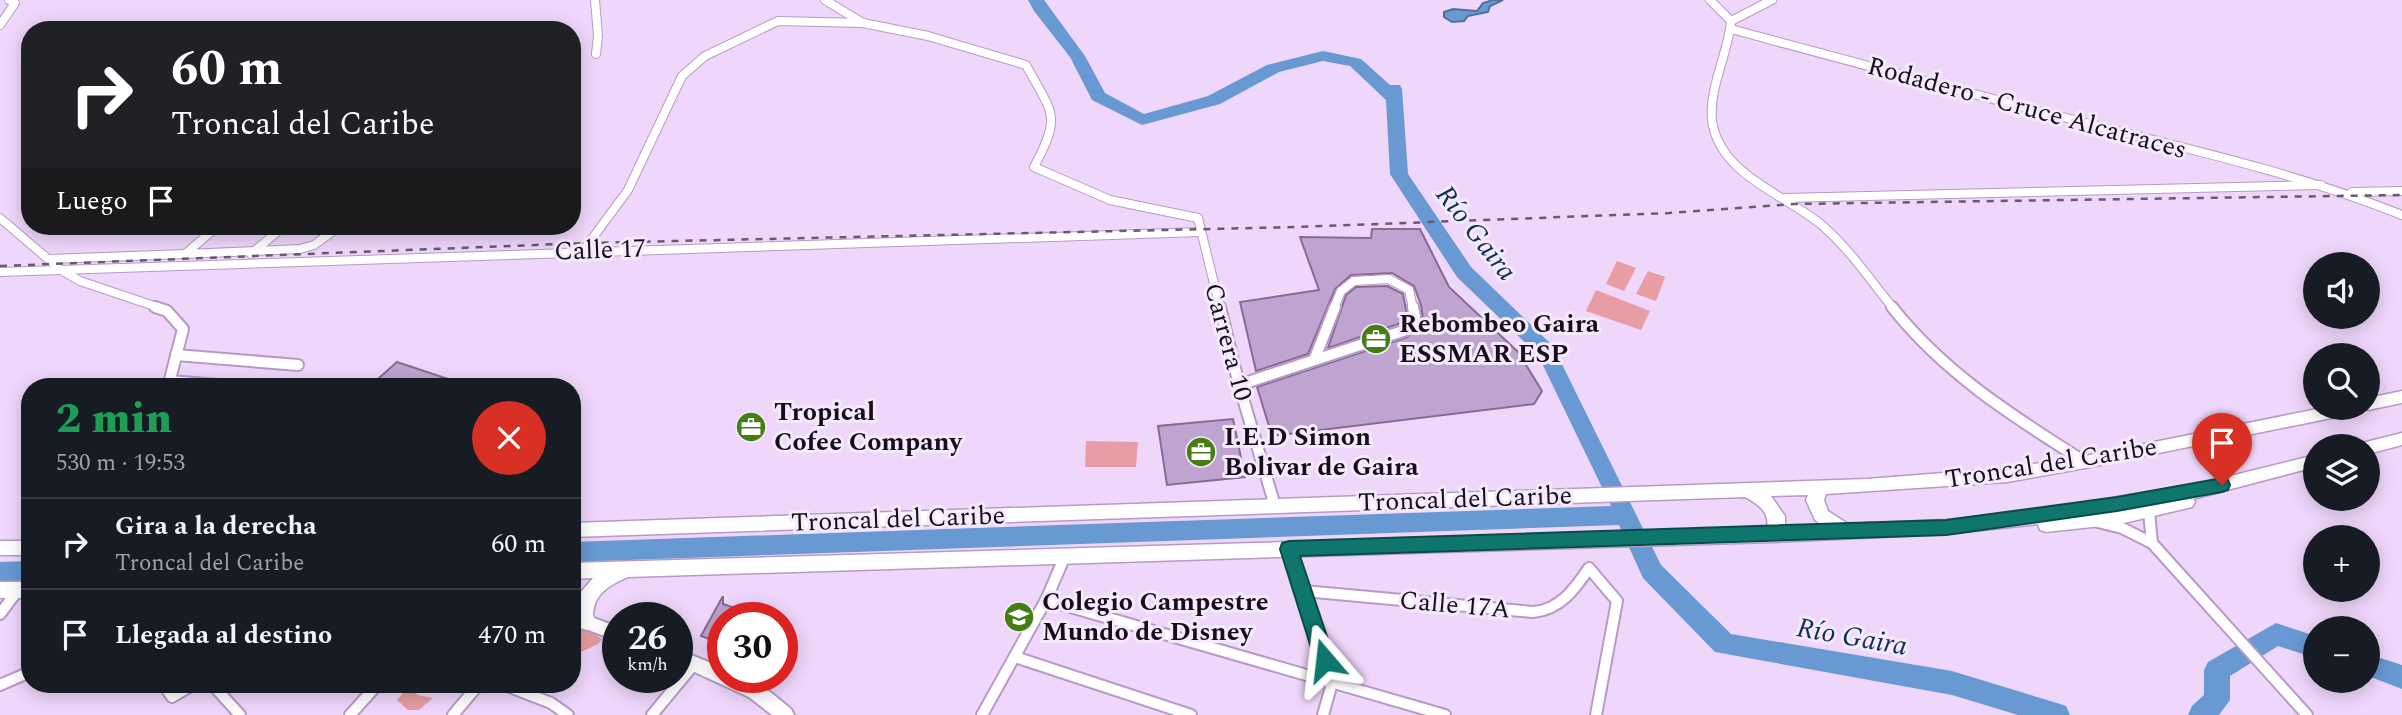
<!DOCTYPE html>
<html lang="es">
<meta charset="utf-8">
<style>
body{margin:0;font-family:Spectral,serif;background:#20242c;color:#f1f3f6;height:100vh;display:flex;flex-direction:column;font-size:26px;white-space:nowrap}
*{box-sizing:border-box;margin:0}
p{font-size:23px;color:#9ea1a6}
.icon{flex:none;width:38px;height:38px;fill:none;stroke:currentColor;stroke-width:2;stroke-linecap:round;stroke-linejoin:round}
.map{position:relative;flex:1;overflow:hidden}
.panel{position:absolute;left:21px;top:378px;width:560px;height:315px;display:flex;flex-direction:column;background:#171b24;border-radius:28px;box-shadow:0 4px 18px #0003}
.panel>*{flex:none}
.guide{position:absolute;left:21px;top:21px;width:560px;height:214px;border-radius:28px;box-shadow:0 4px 18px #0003;background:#202124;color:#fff;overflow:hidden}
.buttons{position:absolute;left:2303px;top:252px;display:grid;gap:14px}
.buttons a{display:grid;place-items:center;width:77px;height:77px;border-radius:50%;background:#171b24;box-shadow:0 4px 18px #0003;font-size:35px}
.speed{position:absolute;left:602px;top:602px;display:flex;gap:14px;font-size:35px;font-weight:700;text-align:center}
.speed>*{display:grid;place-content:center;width:91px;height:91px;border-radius:50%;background:#171b24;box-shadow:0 4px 18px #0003;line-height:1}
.speed small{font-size:18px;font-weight:400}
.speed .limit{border:10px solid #d22;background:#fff;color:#111}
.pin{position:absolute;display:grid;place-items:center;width:60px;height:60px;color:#fff;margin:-72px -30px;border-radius:50% 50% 50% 0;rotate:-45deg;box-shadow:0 0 7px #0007}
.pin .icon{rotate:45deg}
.me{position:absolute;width:77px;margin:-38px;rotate:343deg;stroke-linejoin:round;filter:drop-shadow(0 0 5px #0008)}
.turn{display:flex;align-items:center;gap:24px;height:147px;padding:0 35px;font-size:32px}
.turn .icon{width:91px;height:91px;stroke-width:2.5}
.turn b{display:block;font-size:49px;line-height:60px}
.then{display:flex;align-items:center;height:66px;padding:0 35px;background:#0003;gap:14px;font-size:26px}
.round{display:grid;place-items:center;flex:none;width:74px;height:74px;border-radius:37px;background:#20242c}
.head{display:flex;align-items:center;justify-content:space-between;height:119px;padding:0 35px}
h1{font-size:42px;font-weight:800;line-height:52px;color:#1e9e55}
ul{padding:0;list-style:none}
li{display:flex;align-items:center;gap:21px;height:91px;padding:0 35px;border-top:2px solid #363941}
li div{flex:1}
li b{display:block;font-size:26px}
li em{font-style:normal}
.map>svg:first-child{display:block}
</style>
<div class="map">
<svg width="2402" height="715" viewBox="0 0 2402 715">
<rect width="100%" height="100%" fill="#efd7fb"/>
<!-- green -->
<g fill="#e79da3">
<path d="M1617,261L1636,268L1624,291L1606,284Z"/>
<path d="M1648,271L1665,277L1656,301L1636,294Z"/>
<path d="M1596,290L1650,311L1641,330L1586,311Z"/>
<path d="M1086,441L1138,442L1136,467H1085Z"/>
<path d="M583,627L602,639L598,644L581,652L573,643V632Z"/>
<path d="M408,687L418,695L433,698L419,710H408L397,700Z"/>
</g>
<!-- water -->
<path fill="#6999d3" stroke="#506f9c" stroke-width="2" d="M1493,0H1503L1490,6L1488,12L1468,16L1464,21L1452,22L1444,17V12L1453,9L1477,11L1483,3Z"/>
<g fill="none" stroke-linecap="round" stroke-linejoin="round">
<!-- river -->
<g fill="#6999d3" fill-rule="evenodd">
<path d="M1028,0H1044L1085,56L1105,93L1144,114L1208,96L1267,65L1323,51L1361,59L1390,85H1400L1402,89L1408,174L1471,267L1553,346L1661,565L1731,634L1952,671L2057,703L2066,706L2070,715H2018L1952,695L1715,652L1643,578L1619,525L572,562V542L1611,506L1538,355L1457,277L1390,174L1386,100L1350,66L1323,61L1279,72L1220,104L1142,125L1092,100L1070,57L1034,11Z"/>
<path d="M30,561V581L0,582V562Z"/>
<path d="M2276,623L2315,636V658L2278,646L2230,676V700L2219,715H2188L2192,706L2204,695V670L2208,662Z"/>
<path d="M2368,654L2402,665V689L2368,676Z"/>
</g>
</g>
<!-- building -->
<g fill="#c0a4d0" stroke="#876b94" stroke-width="2">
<path d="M1372,229H1420L1449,287L1518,352L1542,391L1534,404L1272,436L1257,387L1408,337L1423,319L1421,305L1414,286L1392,273L1351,275L1335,289L1308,354L1256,371L1240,302L1319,290L1300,237L1371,238Z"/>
<path d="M1387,286L1403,294L1407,315L1401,323L1328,348L1346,295L1356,287Z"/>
<path d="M397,362L466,385V387H369Z"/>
<path d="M1233,419L1245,477L1167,485L1158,426Z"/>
<path d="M723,596V604L757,616L723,618V644L701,636Z"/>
</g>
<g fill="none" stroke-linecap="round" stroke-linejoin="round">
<!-- minor-far1 casing -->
<g stroke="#b79bc6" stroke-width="10">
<g id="minor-far1">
<path d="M595,0L598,36L596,54"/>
<path d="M825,0L863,23L928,36L1026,65C1053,115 1062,114 1034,167L1110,200L1198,218L1220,308"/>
<path d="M1710,0L1731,21C1728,54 1709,87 1712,120C1719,176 1788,195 1824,227C1851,251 1871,281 1893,308"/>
<path d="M1731,21L1772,0"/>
<path d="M0,25L15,3L9,0"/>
<path d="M1731,29C1849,61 1967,93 2086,123C2193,150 2299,174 2402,215"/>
<path d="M2352,192L2402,191"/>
<path d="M1784,198L2321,185"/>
<path d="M0,218L61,270L80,281L160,308"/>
<path d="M218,226L185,254L300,249L314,245L340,226"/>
<path d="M583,251L628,190L682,76L705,56L778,21L863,23"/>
<path d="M251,254L284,226"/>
<path d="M49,259L185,254"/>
<path d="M0,272L1200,232"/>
<path d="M1334,308L1341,291L1354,281L1389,279L1409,290L1413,308"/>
</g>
</g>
<!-- minor casing -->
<g stroke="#b79bc6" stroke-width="14">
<g id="minor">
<path d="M155,307L167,311L183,329L168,387"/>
<path d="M1220,307L1239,385L1275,506"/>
<path d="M1892,307C1945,374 2014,417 2085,462"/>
<path d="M176,355L298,365"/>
<path d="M1315,358L1335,307"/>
<path d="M170,381L243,387"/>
<path d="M1239,385L1406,330L1415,317L1413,307"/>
<path d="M2149,512L2152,543"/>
<path d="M2098,522L2122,528L2152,543L2307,715"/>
<path d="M1289,549L1332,683L1323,715"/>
<path d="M1304,591L1533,612C1560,610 1575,589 1589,568L1617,601L1596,715"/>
<path d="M1046,600L1445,715"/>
<path d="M0,614L18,590"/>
<path d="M1015,657L1191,715"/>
<path d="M163,684L172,697L194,684"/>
<path d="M212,684L240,715"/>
<path d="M359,684L370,692"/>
<path d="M502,684L551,703L568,715"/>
<path d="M0,685L30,672"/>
<path d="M350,715L378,684"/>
<path d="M453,715L479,684"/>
<path d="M652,715L695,663"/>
<path d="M982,715L1046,600L1065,556"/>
</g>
</g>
<!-- secondary casing -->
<g stroke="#b79bc6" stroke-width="4">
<g id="secondary">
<path d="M572,610L618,627V641L572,624Z"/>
<path d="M677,649L723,668V677C757,677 766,689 791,709L794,715H772L749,697L677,664Z"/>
</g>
</g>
<!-- trunk casing -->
<g stroke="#b79bc6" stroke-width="3">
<g id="trunk">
<path d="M2402,391V403L2368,410L2362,408H2368V398Z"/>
<path d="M2322,408H2359L2357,412L2351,414L2085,468L2007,482L1826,494L1824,500L1828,511L1848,524L1946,520L2031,511L2198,484L2315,455V467L2193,499L2195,502L2192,507L2120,524L2046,532L2040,530L2038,524L1946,534L1772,542L628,577C610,585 594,593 593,615L596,622L594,628L587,630L580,628L574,616L579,594L593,578L572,579V563L1767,528C1770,512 1758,504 1745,497L572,537V523L1867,479L2007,468L2085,456ZM1808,495L1806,500L1815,520L1823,526L1785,527V516L1771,496Z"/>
<path d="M2402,433V445L2368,454V446H2361L2362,443Z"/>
<rect x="0" y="541" width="30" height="14"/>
<rect x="0" y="582" width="30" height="16"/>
</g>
</g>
<!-- minor-far1 -->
<use href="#minor-far1" stroke="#fff" stroke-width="8"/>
<!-- minor -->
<use href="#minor" stroke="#fff" stroke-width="10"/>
<!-- secondary -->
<use href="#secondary" fill="#fff" fill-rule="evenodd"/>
<!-- trunk -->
<use href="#trunk" fill="#fff" fill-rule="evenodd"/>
<!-- rail -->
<path stroke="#695a71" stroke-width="2.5" stroke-dasharray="7 7" stroke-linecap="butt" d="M0,266L586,243L1298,227L1669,213L1794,204L2402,195"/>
</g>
<!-- route -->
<path fill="#0f766e" stroke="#0a4d48" stroke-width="2" d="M2222,478L2228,480L2230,485L2228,490L2222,492L2117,511L1946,535L1300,556L1335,660L1332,666L1325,668L1318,666L1315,660L1280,549L1282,543L1289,541L1946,520L2117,497Z"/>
<!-- icons -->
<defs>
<g id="office-disc" transform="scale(1.575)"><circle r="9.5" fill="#477e13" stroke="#f5e9fc"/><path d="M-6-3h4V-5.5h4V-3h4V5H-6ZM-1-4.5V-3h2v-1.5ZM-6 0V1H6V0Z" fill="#fff"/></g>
<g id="school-disc" transform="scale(1.575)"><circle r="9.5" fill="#477e13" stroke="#f5e9fc"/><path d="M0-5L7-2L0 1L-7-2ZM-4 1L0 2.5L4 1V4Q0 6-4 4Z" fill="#fff"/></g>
</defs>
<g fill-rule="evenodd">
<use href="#office-disc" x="1376" y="339"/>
<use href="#office-disc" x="751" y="427"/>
<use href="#office-disc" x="1201" y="452"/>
<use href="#school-disc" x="1019" y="617"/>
</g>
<g text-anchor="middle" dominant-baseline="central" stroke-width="6" stroke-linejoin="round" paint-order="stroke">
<!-- street labels -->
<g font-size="26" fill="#170d1c" stroke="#f5e9fc">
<text transform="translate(2027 108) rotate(15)">Rodadero - Cruce Alcatraces</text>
<text transform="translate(600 250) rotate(-2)">Calle 17</text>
<text transform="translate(1228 342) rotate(75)">Carrera 10</text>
<text transform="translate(2051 463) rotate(-9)">Troncal del Caribe</text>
<text transform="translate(1465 499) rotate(-2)">Troncal del Caribe</text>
<text transform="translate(898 519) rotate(-2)">Troncal del Caribe</text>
<text transform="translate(1455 605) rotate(5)">Calle 17A</text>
</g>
<!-- poi labels -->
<g font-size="26" font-weight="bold" fill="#170d1c" stroke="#f5e9fc" text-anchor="start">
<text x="1399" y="324">Rebombeo Gaira<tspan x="1399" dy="30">ESSMAR ESP</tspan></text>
<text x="774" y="412">Tropical<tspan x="774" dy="30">Cofee Company</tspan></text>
<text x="1224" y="437">I.E.D Simon<tspan x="1224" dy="30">Bolivar de Gaira</tspan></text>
<text x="1042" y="602">Colegio Campestre<tspan x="1042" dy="30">Mundo de Disney</tspan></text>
</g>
<!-- water labels -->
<g font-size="28" font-style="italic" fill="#0e3056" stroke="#f5e9fc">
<text transform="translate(1476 233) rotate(52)">Río Gaira</text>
<text transform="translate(1852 637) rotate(10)">Río Gaira</text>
</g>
</g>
</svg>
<div class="buttons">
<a><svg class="icon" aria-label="sound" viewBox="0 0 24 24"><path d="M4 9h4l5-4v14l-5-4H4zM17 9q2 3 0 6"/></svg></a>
<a><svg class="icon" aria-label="search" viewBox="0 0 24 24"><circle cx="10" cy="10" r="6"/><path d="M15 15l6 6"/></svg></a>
<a><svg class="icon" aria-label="layers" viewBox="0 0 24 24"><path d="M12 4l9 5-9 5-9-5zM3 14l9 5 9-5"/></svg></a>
<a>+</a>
<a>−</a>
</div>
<div class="speed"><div>26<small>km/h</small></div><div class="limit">30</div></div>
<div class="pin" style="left:2222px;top:485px;background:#d93025"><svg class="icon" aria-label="arrive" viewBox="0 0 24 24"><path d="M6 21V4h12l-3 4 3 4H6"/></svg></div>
<svg class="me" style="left:1325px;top:660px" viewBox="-20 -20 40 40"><path d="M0-17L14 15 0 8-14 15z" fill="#0f766e" stroke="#fff" stroke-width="4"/></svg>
<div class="guide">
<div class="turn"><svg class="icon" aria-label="right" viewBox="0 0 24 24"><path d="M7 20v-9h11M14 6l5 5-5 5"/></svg><div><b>60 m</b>Troncal del Caribe</div></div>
<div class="then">Luego<svg class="icon" aria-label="arrive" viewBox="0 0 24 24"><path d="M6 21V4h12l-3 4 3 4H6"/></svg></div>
</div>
<section class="panel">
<div class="head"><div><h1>2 min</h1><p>530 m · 19:53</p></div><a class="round" style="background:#d93025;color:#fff"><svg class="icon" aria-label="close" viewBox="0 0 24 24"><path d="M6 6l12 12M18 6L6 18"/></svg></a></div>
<ul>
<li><svg class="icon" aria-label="right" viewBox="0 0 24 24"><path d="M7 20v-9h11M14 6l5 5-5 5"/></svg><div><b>Gira a la derecha</b><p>Troncal del Caribe</p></div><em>60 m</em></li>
<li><svg class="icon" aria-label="arrive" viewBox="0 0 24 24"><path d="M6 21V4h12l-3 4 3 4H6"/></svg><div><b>Llegada al destino</b></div><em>470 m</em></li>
</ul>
</section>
</div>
